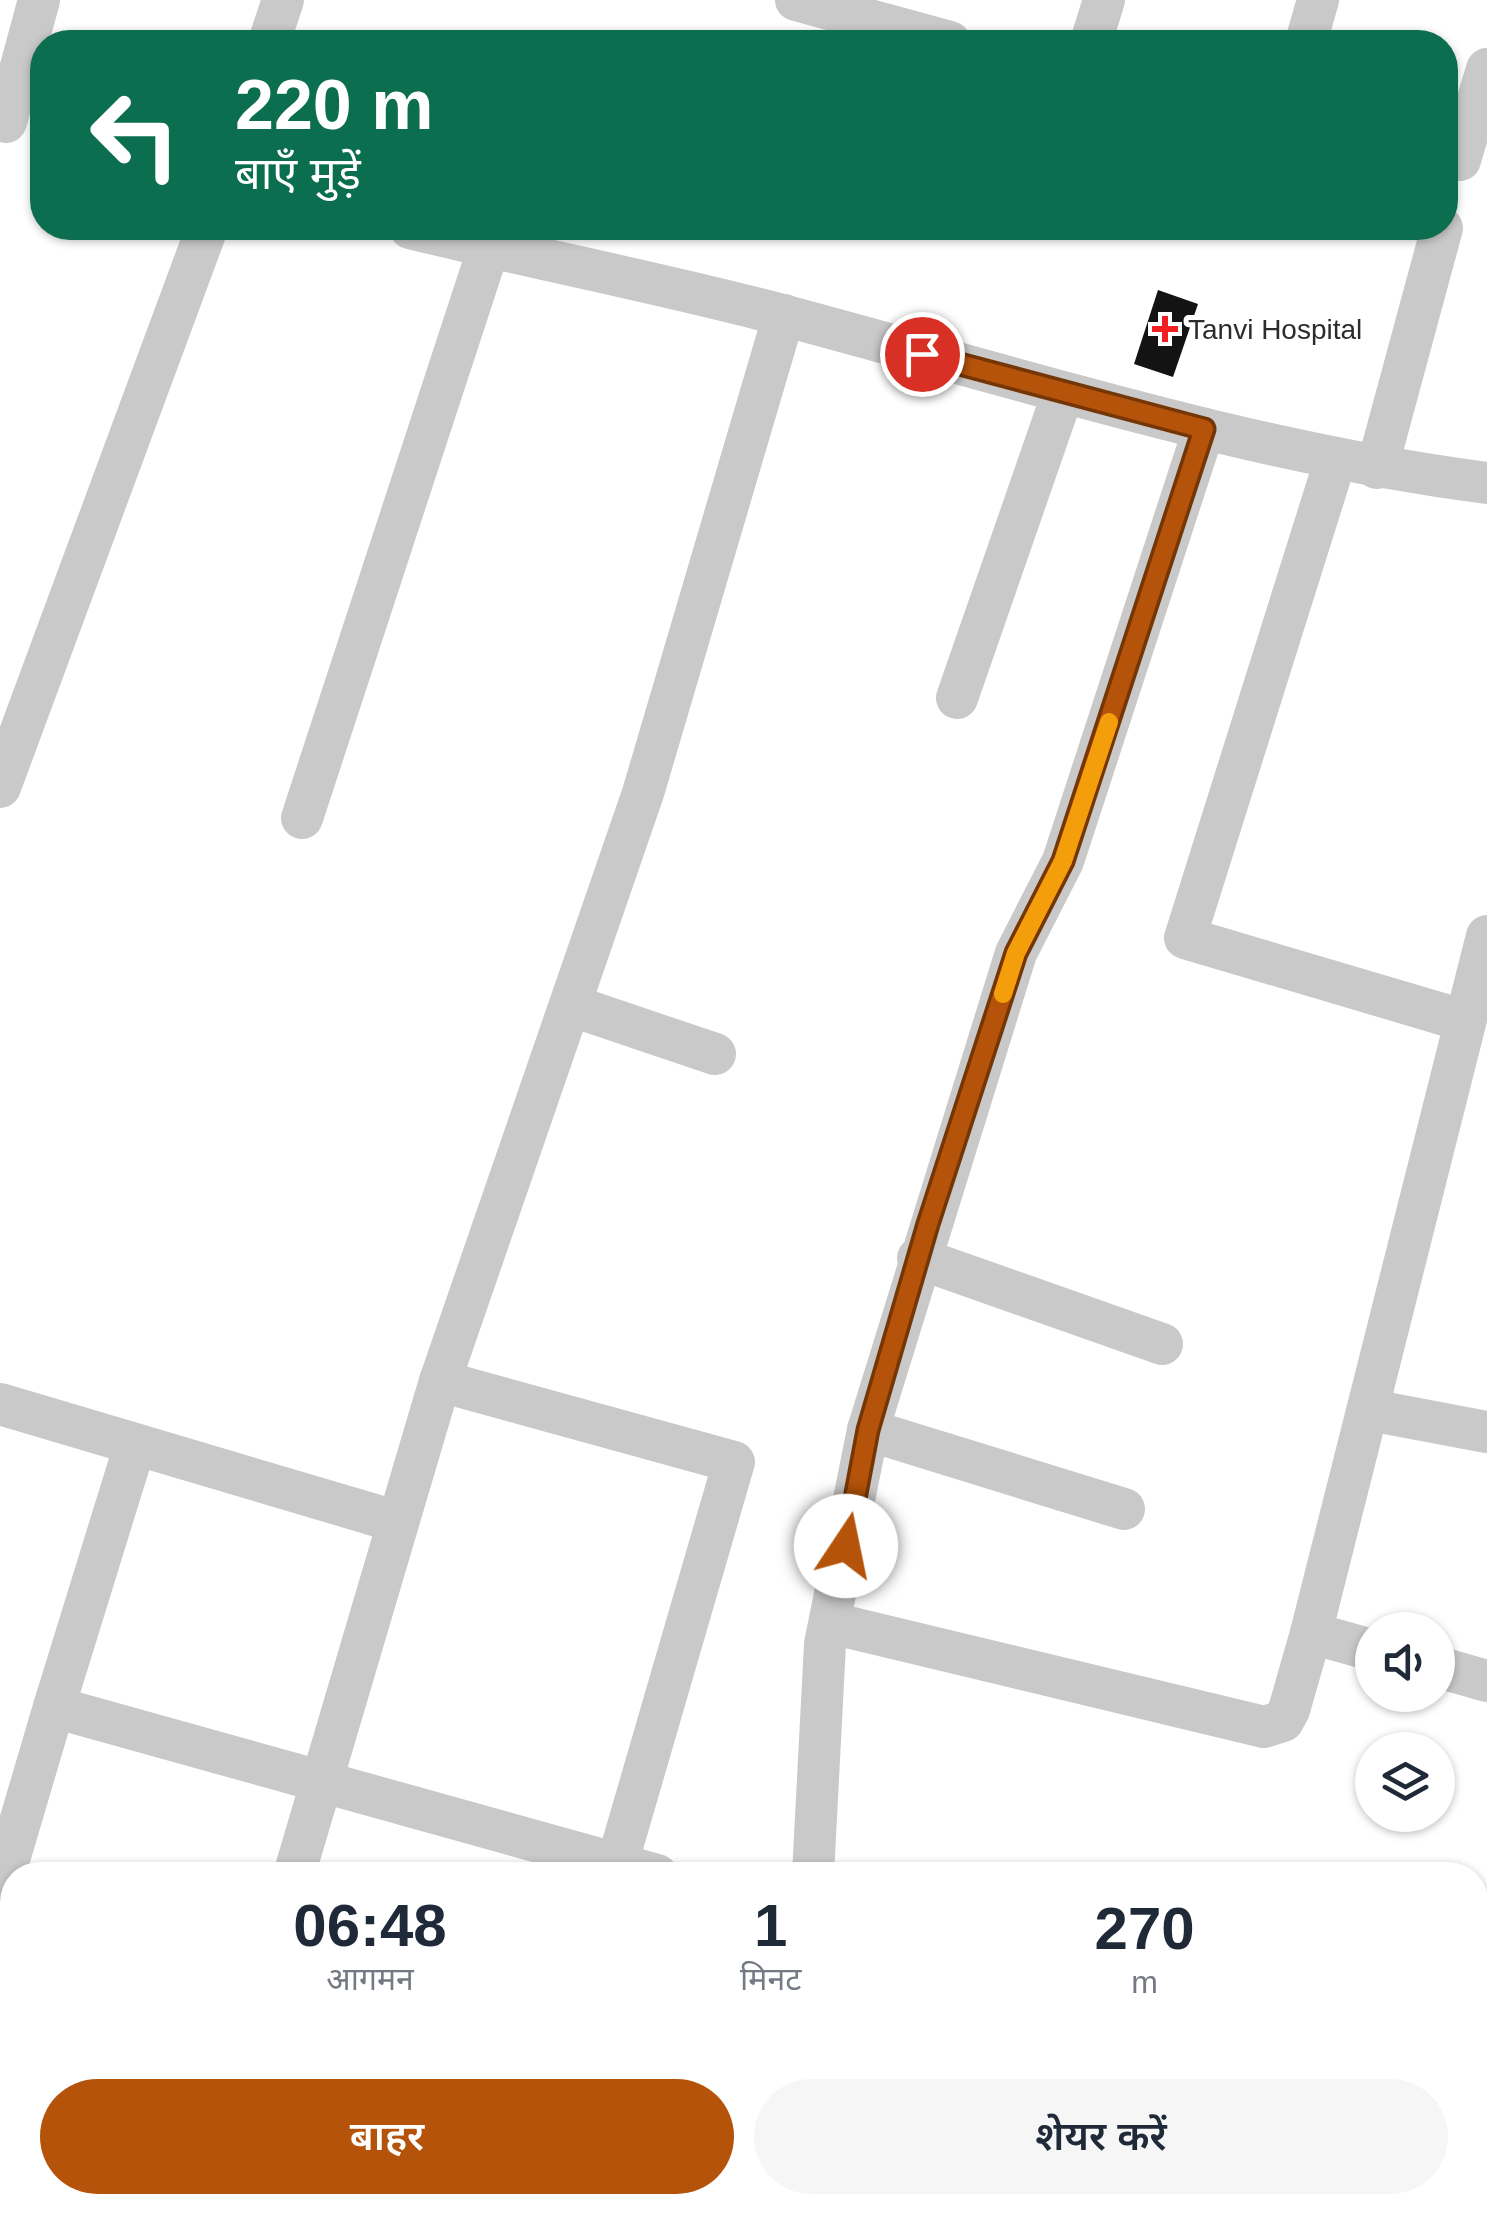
<!DOCTYPE html>
<html lang="hi">
<meta charset="utf-8">
<style>
body{margin:0;font-family:Helvetica,"Noto Sans Devanagari",sans-serif;background:#f6f6f7;color:#1f2937;height:100vh;display:flex;flex-direction:column;font-size:38px;white-space:nowrap}
*{box-sizing:border-box;margin:0}
p{font-size:32px;color:#747a83}
.icon{flex:none;width:55px;height:55px;fill:none;stroke:currentColor;stroke-width:2;stroke-linecap:round;stroke-linejoin:round}
.map{position:relative;flex:1;overflow:hidden}
.sheet{position:absolute;left:0px;top:1862px;width:1488px;height:352px;display:flex;flex-direction:column;background:#fff;border-radius:40px 40px 0 0;box-shadow:0 2px 8px #0004}
.sheet>*{flex:none}
.hud{position:absolute;left:30px;top:30px;width:1428px;height:210px;border-radius:40px;box-shadow:0 2px 8px #0004;background:#0b6e4f;color:#fff;overflow:hidden}
.controls{position:absolute;left:1355px;top:1612px;display:grid;gap:20px}
.controls a{display:grid;place-items:center;width:100px;height:100px;border-radius:50%;background:#fff;box-shadow:0 2px 8px #0004;font-size:50px}
.pin{position:absolute;display:grid;place-items:center;width:85px;height:85px;color:#fff;margin:-42px;border:5px solid #fff;border-radius:50%;box-shadow:0 2px 10px #0007}
.me{position:absolute;width:110px;margin:-55px;rotate:11deg;stroke-linejoin:round;filter:drop-shadow(0 0 8px #0008)}
.turn{display:flex;align-items:center;gap:35px;height:210px;padding:0 40px;font-size:45px}
.turn .icon{width:130px;height:130px;stroke-width:2.5}
.turn b{display:block;font-size:70px;line-height:85px}
.eta{display:flex;justify-content:space-evenly;align-items:center;height:170px;text-align:center}
.eta b{font-size:60px;font-weight:600;line-height:70px}
.cta{display:flex;gap:20px;margin-top:auto;padding:20px 40px}
.cta a{flex:1;height:115px;border-radius:60px;background:#b45309;color:#fff;font-size:40px;font-weight:600;line-height:115px;text-align:center}
.cta a+a{background:#f6f6f7;color:#1f2937}
.map>svg:first-child{display:block}
</style>
<div class="map">
<svg width="1487" height="2213" viewBox="0 0 1487 2213">
<rect width="100%" height="100%" fill="#fff"/>
<!-- building -->
<path fill="#131313" d="M1158,290L1198,304L1173,377L1134,364Z"/>
<g fill="none" stroke-linecap="round" stroke-linejoin="round">
<!-- minor -->
<g stroke="#c9c9c9" stroke-width="42">
<path d="M796,0L950,42"/>
<path d="M269,42L283,0"/>
<path d="M1091,42L1104,0"/>
<path d="M1306,42L1318,0"/>
<path d="M6,122L39,0"/>
<path d="M1460,160L1487,69"/>
<path d="M410,228C535,259 662,283 786,316C1019,378 1248,452 1487,483"/>
<path d="M1336,458L1185,938L1462,1020"/>
<path d="M1377,468L1442,228"/>
<path d="M957,698L1063,393"/>
<path d="M0,787L207,228"/>
<path d="M302,818L489,247"/>
<path d="M570,1005L715,1054"/>
<path d="M918,1258L1162,1344"/>
<path d="M440,1381L734,1462L617,1864"/>
<path d="M0,1404L398,1522"/>
<path d="M1370,1410L1487,1432"/>
<path d="M868,1430L1124,1509"/>
<path d="M831,1623L1264,1727L1283,1721L1289,1710L1311,1633"/>
<path d="M1372,1650L1311,1633L1487,936"/>
<path d="M1438,1667L1487,1681"/>
<path d="M54,1707L135,1445"/>
<path d="M294,1875L440,1381L643,793L784,315"/>
<path d="M813,1875L825,1644L868,1430L1016,953L1063,861L1204,429"/>
<path d="M0,1890L54,1707L657,1875"/>
<path d="M1475,1998L1487,2001"/>
<path d="M0,2053L12,2057"/>
<path d="M491,2202L498,2213"/>
<path d="M196,2213L199,2202"/>
<path d="M804,2213L805,2202"/>
</g>
</g>
<g fill="none" stroke-linecap="round" stroke-linejoin="round">
<!-- route casing -->
<g stroke="#753606" stroke-width="25">
<path id="route" d="M846,1546L868,1430L928,1224L1016,953L1063,861L1204,429L922,354"/>
</g>
<!-- route -->
<use href="#route" stroke="#b45309" stroke-width="18"/>
<!-- slow -->
<path stroke="#f59e0b" stroke-width="18" d="M1003,994L1016,953L1063,861L1109,722"/>
</g>
<!-- markers -->
<path fill="#f31d22" stroke="#fff" stroke-width="4" d="M1160 314h10v10h10v10h-10v10h-10v-10h-10v-10h10z"/>
<g text-anchor="middle" dominant-baseline="central" stroke-width="10" stroke-linejoin="round" paint-order="stroke">
<!-- poi labels -->
<g font-size="28" fill="#2c2c2c" stroke="#fff" text-anchor="start">
<text x="1188" y="329">Tanvi Hospital</text>
</g>
</g>
</svg>
<div class="controls">
<a><svg class="icon" aria-label="sound" viewBox="0 0 24 24"><path d="M4 9h4l5-4v14l-5-4H4zM17 9q2 3 0 6"/></svg></a>
<a><svg class="icon" aria-label="layers" viewBox="0 0 24 24"><path d="M12 4l9 5-9 5-9-5zM3 14l9 5 9-5"/></svg></a>
</div>
<div class="pin" style="left:922px;top:354px;background:#d93025"><svg class="icon" aria-label="arrive" viewBox="0 0 24 24"><path d="M6 21V4h12l-3 4 3 4H6"/></svg></div>
<svg class="me" style="left:846px;top:1546px" viewBox="-20 -20 40 40"><circle r="19" fill="#fff"/><path d="M0-13L10 11 0 6-10 11z" fill="#b45309"/></svg>
<div class="hud">
<div class="turn"><svg class="icon" aria-label="left" viewBox="0 0 24 24"><path d="M17 20v-9H6M10 6l-5 5 5 5"/></svg><div><b>220 m</b>बाएँ मुड़ें</div></div>
</div>
<section class="sheet">
<div class="eta">
<div><b>06:48</b><p>आगमन</p></div>
<div><b>1</b><p>मिनट</p></div>
<div><b>270</b><p>m</p></div>
</div>
<div class="cta"><a>बाहर</a><a>शेयर करें</a></div>
</section>
</div>
